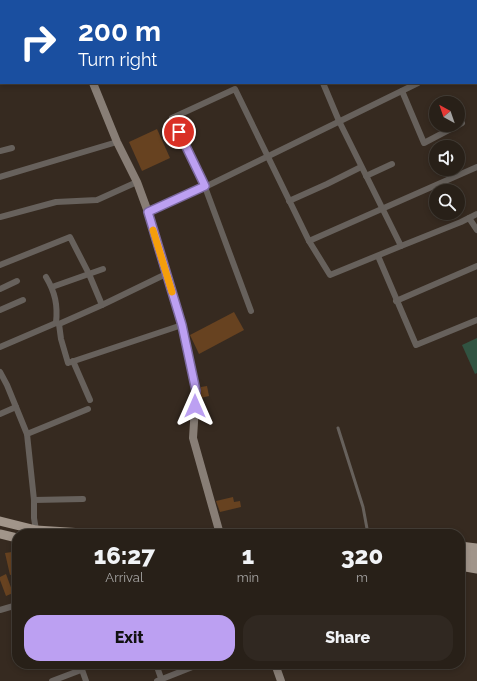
<!DOCTYPE html>
<style>
body{margin:0;font-family:Raleway,sans-serif;background:#302821;color:#f1f3f6;height:100vh;display:flex;flex-direction:column;font-size:15px;white-space:nowrap}
*{box-sizing:border-box;margin:0}
p{font-size:13px;color:#a5a3a2}
.icon{flex:none;width:22px;height:22px;fill:none;stroke:currentColor;stroke-width:2;stroke-linecap:round;stroke-linejoin:round}
.map{position:relative;flex:1;overflow:hidden}
.sheet{position:absolute;left:12px;top:529px;width:453px;height:140px;display:flex;flex-direction:column;background:#282018;border-radius:16px;box-shadow:0 2px 6px #0003,0 0 0 1px #443e37}
.sheet>*{flex:none}
.banner{position:absolute;left:0px;top:0px;width:477px;height:84px;box-shadow:0 2px 6px #0003,0 0 0 1px #443e37;background:#1a4fa0;color:#fff;overflow:hidden}
.needle{width:26px;rotate:320deg}
.buttons{position:absolute;left:429px;top:96px;display:grid;gap:8px}
.buttons a{display:grid;place-items:center;width:36px;height:36px;border-radius:50%;background:#282018;box-shadow:0 2px 6px #0003,0 0 0 1px #443e37;font-size:20px}
.pin{position:absolute;display:grid;place-items:center;width:34px;height:34px;color:#fff;margin:-17px;border:2px solid #fff;border-radius:50%;box-shadow:0 1px 4px #0007}
.me{position:absolute;width:44px;margin:-22px;rotate:0deg;stroke-linejoin:round;filter:drop-shadow(0 0 3px #0008)}
.turn{display:flex;align-items:center;gap:14px;height:84px;padding:0 12px;font-size:18px}
.turn .icon{width:52px;height:52px;stroke-width:2.5}
.turn b{display:block;font-size:28px;line-height:34px}
.eta{display:flex;justify-content:space-evenly;align-items:center;height:68px;text-align:center}
.eta b{font-size:24px;font-weight:800;line-height:28px}
.primary-button{display:flex;gap:8px;margin-top:auto;padding:8px 12px}
.primary-button a{flex:1;height:46px;border-radius:16px;background:#bca0f2;color:#111;font-size:16px;font-weight:800;line-height:46px;text-align:center}
.primary-button a+a{background:#302821;color:#f1f3f6}
.map>svg:first-child{display:block}
</style>
<div class="map">
<svg width="477" height="681" viewBox="0 0 477 681">
<rect width="100%" height="100%" fill="#362a20"/>
<!-- green -->
<path fill="#315341" d="M477,338V373L475,374L462,345Z"/>
<!-- building -->
<g fill="#674220">
<path d="M157,129L170,158L142,171L129,142Z"/>
<path d="M234,312L244,330L199,354L190,335Z"/>
<path d="M207,386L209,396L201,398V387Z"/>
<path d="M233,497L234,502L240,501L241,507L220,512L216,501Z"/>
<path d="M12,552L17,573L10,575L5,553Z"/>
<path d="M6,574L13,593L6,596L0,580V577Z"/>
</g>
<g fill="none" stroke-linecap="round" stroke-linejoin="round">
<!-- lane -->
<path stroke="#67615c" stroke-width="3" d="M338,428L363,507L368,534"/>
<!-- street -->
<g stroke="#67615c" stroke-width="6">
<path d="M146,0V1"/>
<path d="M187,0L188,1"/>
<path d="M362,0V1"/>
<path d="M330,1V0"/>
<path d="M473,1L475,0"/>
<path d="M0,27H1"/>
<path d="M476,55L477,54"/>
<path d="M323,83L339,121L401,246L461,222L477,214"/>
<path d="M402,91L424,143L462,123"/>
<path d="M0,151L12,148"/>
<path d="M366,176L392,164"/>
<path d="M0,177L117,142"/>
<path d="M289,201L327,184L361,167"/>
<path d="M148,212L205,187L418,83"/>
<path d="M0,217L56,202L97,200L137,182"/>
<path d="M469,218L477,230"/>
<path d="M309,241L477,167"/>
<path d="M378,256L416,345L477,320"/>
<path d="M0,265L70,237L89,274L102,305"/>
<path d="M46,277C55,292 58,305 56,323"/>
<path d="M52,287L103,269"/>
<path d="M0,289L17,281"/>
<path d="M396,301L477,266"/>
<path d="M0,310L23,300"/>
<path d="M251,311L205,187L172,118L235,89L309,241L330,275L401,246"/>
<path d="M59,324L61,339L68,363L182,325"/>
<path d="M0,347L56,323L59,324L102,305L166,274"/>
<path d="M73,361L90,400"/>
<path d="M0,372L7,385L27,434L34,500V518L36,530"/>
<path d="M0,414L16,407"/>
<path d="M27,434L88,409"/>
<path d="M34,500L83,499"/>
<path d="M0,610L17,605"/>
<path d="M80,664L86,681"/>
<path d="M156,664L162,681"/>
<path d="M52,681L81,670"/>
<path d="M157,681L200,664"/>
</g>
<!-- secondary -->
<g stroke="#887e76" stroke-width="8">
<path d="M66,0V1"/>
<path d="M99,1L102,0"/>
<path d="M93,83L117,142L137,182L148,212L182,325L196,391L193,438L220,534"/>
<path d="M275,664L281,681"/>
</g>
<!-- primary -->
<g stroke="#a1958a" stroke-width="9">
<path d="M0,521L36,530L83,533L232,534"/>
<path d="M0,534L17,538"/>
<path d="M460,546L477,548"/>
<path d="M460,553L477,556"/>
<path d="M460,560L477,562"/>
<path d="M460,566L477,569"/>
</g>
</g>
<g fill="none" stroke-linecap="round" stroke-linejoin="round">
<!-- route casing -->
<g stroke="#7a689d" stroke-width="10">
<path id="route" d="M179,132L205,186L148,212L182,325L196,391L195,406"/>
</g>
<!-- route -->
<use href="#route" stroke="#bca0f2" stroke-width="7"/>
<!-- slow -->
<path stroke="#f59e0b" stroke-width="7" d="M153,230L172,292"/>
</g>
</svg>
<div class="buttons">
<a><svg class="needle" viewBox="-14 -14 28 28"><path d="M0-13l5 13h-10z" fill="#e53935"/><path d="M0 13l5-13h-10z" fill="#a5a3a2"/></svg></a>
<a><svg class="icon" aria-label="sound" viewBox="0 0 24 24"><path d="M4 9h4l5-4v14l-5-4H4zM17 9q2 3 0 6"/></svg></a>
<a><svg class="icon" aria-label="search" viewBox="0 0 24 24"><circle cx="10" cy="10" r="6"/><path d="M15 15l6 6"/></svg></a>
</div>
<div class="pin" style="left:179px;top:132px;background:#d93025"><svg class="icon" aria-label="arrive" viewBox="0 0 24 24"><path d="M6 21V4h12l-3 4 3 4H6"/></svg></div>
<svg class="me" style="left:195px;top:406px" viewBox="-20 -20 40 40"><path d="M0-17L14 15 0 8-14 15z" fill="#bca0f2" stroke="#fff" stroke-width="4"/></svg>
<div class="banner">
<div class="turn"><svg class="icon" aria-label="right" viewBox="0 0 24 24"><path d="M7 20v-9h11M14 6l5 5-5 5"/></svg><div><b>200 m</b>Turn right</div></div>
</div>
<section class="sheet">
<div class="eta">
<div><b>16:27</b><p>Arrival</p></div>
<div><b>1</b><p>min</p></div>
<div><b>320</b><p>m</p></div>
</div>
<div class="primary-button"><a>Exit</a><a>Share</a></div>
</section>
</div>
